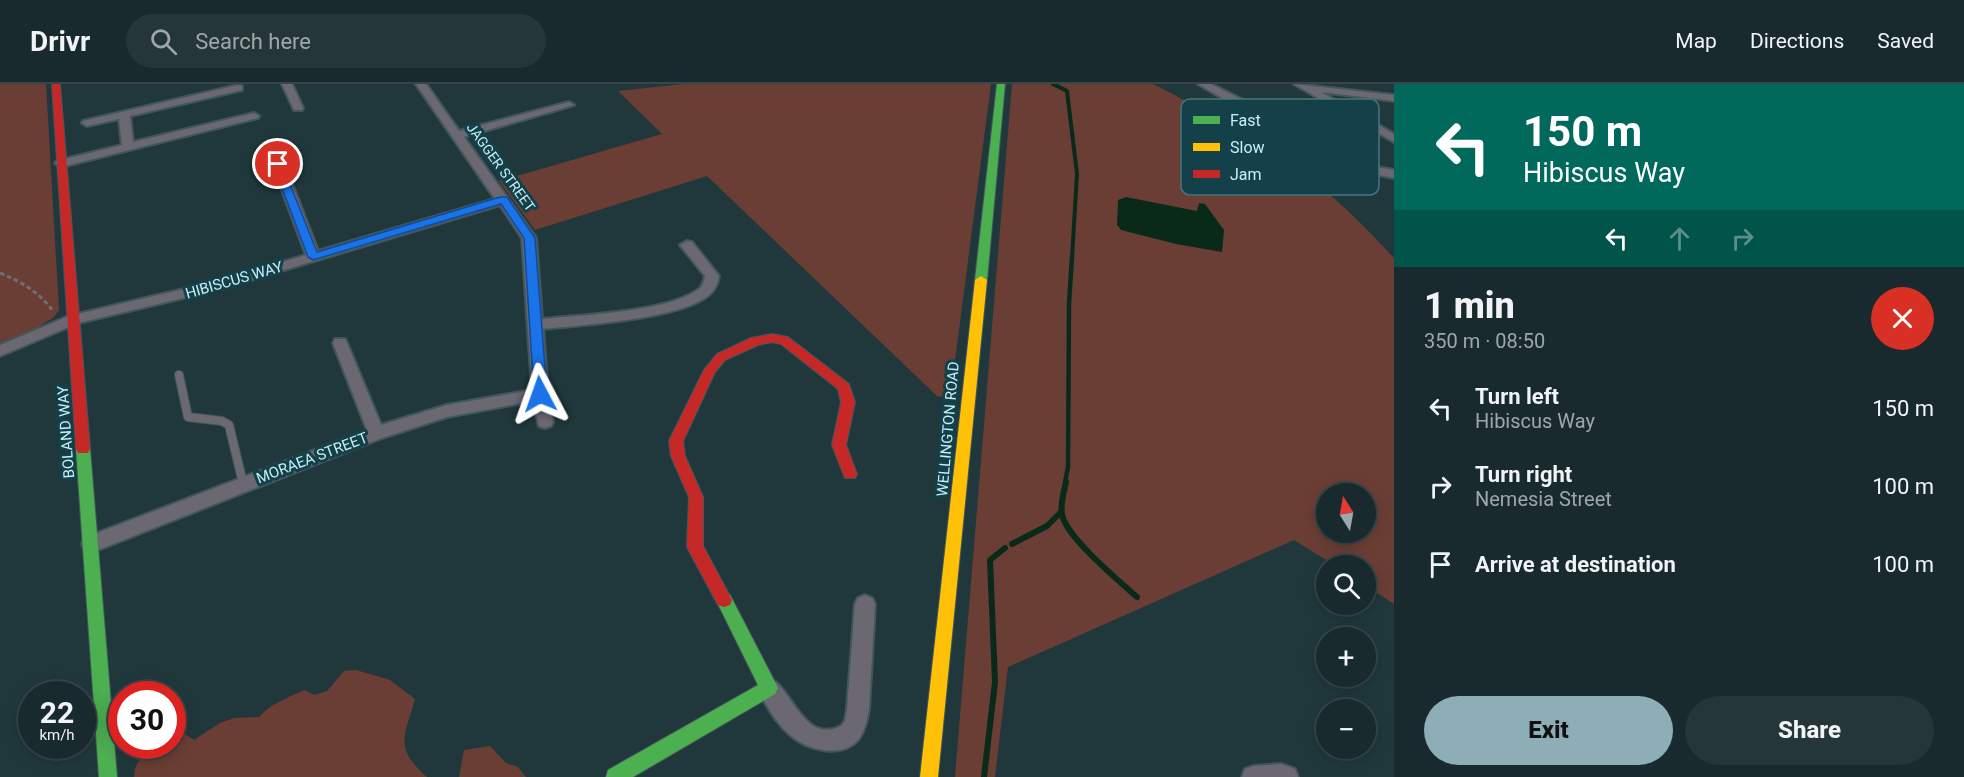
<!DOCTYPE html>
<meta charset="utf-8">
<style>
body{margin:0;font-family:Roboto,sans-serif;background:#253639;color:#f1f3f6;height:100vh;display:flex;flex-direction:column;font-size:22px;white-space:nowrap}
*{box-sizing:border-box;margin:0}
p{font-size:20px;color:#9fa7aa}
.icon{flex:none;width:33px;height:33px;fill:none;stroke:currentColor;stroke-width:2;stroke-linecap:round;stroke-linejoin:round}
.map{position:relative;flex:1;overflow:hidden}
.drawer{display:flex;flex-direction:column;background:#182a2d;width:570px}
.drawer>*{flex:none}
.top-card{background:#00695c;color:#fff;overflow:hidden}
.needle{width:39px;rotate:349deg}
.controls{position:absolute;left:1316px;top:399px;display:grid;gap:12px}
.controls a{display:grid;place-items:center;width:60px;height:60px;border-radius:50%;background:#182a2d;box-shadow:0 3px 15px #0003,0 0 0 2px #364649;font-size:30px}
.speed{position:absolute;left:18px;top:597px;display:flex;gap:12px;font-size:30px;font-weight:700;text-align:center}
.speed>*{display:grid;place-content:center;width:78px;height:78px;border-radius:50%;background:#182a2d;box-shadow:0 3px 15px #0003,0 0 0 2px #364649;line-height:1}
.speed small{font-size:15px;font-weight:400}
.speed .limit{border:9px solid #d22;background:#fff;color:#111}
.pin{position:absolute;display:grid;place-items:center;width:51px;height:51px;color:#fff;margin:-26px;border:3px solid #fff;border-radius:50%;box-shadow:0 2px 6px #0007}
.me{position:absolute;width:66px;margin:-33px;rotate:356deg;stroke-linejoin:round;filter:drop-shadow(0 0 4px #0008)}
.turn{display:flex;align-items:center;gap:21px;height:126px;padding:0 30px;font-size:27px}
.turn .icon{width:78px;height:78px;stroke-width:2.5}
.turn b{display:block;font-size:42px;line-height:51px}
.lanes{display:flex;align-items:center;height:57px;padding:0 30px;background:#0003;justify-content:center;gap:30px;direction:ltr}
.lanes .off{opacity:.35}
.round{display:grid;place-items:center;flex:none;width:63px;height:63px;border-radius:32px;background:#253639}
.head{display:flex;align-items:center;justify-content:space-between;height:102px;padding:0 30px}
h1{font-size:36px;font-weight:800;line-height:45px}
.primary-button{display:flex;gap:12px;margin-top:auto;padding:12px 30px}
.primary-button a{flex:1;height:69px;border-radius:36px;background:#8daeb6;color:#111;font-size:24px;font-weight:800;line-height:69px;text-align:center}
.primary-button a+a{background:#253639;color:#f1f3f6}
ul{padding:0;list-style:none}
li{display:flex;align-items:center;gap:18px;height:78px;padding:0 30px}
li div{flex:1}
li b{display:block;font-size:22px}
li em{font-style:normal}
header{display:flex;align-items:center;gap:36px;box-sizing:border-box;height:84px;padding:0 30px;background:#182a2d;border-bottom:2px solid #364649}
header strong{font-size:28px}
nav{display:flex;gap:33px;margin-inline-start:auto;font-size:21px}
.search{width:420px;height:54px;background:#253639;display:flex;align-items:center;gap:15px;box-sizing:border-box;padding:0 21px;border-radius:33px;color:#9fa7aa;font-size:22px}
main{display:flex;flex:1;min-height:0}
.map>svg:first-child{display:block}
</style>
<header>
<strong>Drivr</strong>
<div class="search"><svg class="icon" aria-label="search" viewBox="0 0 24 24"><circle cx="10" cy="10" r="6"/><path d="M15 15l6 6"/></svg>Search here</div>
<nav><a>Map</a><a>Directions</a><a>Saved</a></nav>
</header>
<main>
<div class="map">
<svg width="1394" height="693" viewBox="0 0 1394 693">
<rect width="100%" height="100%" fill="#20383c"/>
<!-- green -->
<g fill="#6a3e35" fill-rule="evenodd">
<path d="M0,0H46L59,226L53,234L41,241L42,243L0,262Z"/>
<path d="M684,0H991L950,315L937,312L707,92L535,146L499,97L662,50L618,7Z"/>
<path d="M1012,0H1152L1159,3C1208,28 1255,55 1300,87C1334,111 1366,144 1394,174V520L1365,501V482L1334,481L1294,456L1008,583L995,693H955ZM1326,410H1365V448H1326Z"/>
<path d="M356,586L390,596L415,615C405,652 393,663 427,693H134C134,672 154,662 172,662L173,651L185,650L194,656L220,639L234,634L259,633C270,620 289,613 305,606L314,611L327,607L344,587Z"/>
<path d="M490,662L506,679L518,683L526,693H459L464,666Z"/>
</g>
<!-- water -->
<path fill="#092a19" d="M1126,113L1197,127L1199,119L1205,120L1224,146L1222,168L1176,160L1121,146L1117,141L1118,116Z"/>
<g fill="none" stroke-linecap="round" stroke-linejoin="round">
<!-- stream-far2 -->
<path stroke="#092a19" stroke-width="4" d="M1053,0L1067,7L1077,90L1072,174"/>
<!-- stream-far1 -->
<path stroke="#092a19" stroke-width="4.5" d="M1065,399L1068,383L1069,220L1072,172"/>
<!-- stream -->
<g stroke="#092a19" stroke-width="6">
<path d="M1066,398C1064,408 1060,420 1062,430C1065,452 1119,497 1137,513"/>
<path d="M1012,460L1047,442L1061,428"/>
<path d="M984,693L995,598L990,476L1005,464"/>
</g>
<!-- lane-far1 casing -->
<g stroke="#41575b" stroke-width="10">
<path id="lane-far1" d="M179,291L188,333L222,337L229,341L243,399"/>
</g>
<!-- lane casing -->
<g stroke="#41575b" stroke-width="13">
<path id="lane" d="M242,398L243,401"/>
</g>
<!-- street casing -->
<g stroke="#41575b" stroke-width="4">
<g id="street">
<path d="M282,0H292L303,24L302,26H294Z"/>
<path d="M416,0H426L459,47L569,18L574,21L464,53L536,154L542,235C582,231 668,228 699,205C703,202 704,197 705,192L680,161L687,157L692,158L719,192C718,198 716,204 711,209C687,235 579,241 543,245L548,310L553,338L551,342L545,344L539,342L533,317L447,333L382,354L98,466L91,468L84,466L82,460L84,454L367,346L333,259L335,255H345L347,259L381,341L447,321L532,306L522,154L500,121L221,205L78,239L0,272V261L69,232L214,198L306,171L272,79L274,77L278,75L284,79L318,167L495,115Z"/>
<path d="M1198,0H1211L1247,18L1347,78L1394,86V94L1340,83Z"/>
<path d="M1294,0L1394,11V17L1321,8L1394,50V58Z"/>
<path d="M238,1L242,2V6L130,32L133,58L254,29L259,32L258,34L61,83L55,79L57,77L122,61L119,35L87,42L82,39L83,37Z"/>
<path d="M865,511L872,514L875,520L869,625C867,636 865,647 858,656C841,675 807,666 790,651C776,639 765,620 758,604L762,597L769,594C792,603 803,661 841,642L845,637L847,625L855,520L858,514Z"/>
<path d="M1281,680L1295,685L1298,693H1242L1245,685L1253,682Z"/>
</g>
</g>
<!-- fast casing -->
<g stroke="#41575b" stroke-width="2">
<g id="fast">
<path d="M997,0H1005L987,196L981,200L975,196Z"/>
<path d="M83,360L88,361L90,365L117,693H99L76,365L78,361Z"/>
<path d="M724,509L730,511L775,598L778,604L775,610L633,693H606L608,686L758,601L716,516L718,511Z"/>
</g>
</g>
<!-- slow casing -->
<g stroke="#41575b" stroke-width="2">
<path id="slow" d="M981,192L987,196L938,693H920L975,196Z"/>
</g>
<!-- jam casing -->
<g stroke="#41575b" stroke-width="2">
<g id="jam">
<path d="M52,0H60L90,365L88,369H78L76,365Z"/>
<path d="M772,250L788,253L849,300L855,318L846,361L857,390L855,394H845L832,361L841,318L838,305L781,260L772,258L758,261L725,276L715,288L683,357L685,372L703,413V462L732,516L730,521L724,523L718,521L687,463L689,413L671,372L669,357L704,286L717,270L751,254Z"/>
</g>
</g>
<!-- path -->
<path stroke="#6c7078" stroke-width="3" stroke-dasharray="4.5 3" stroke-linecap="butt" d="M0,189C22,198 39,208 53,227"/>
<!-- lane-far1 -->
<use href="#lane-far1" stroke="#6c6872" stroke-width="8"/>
<!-- lane -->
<use href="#lane" stroke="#6c6872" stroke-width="10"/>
<!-- street -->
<use href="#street" fill="#6c6872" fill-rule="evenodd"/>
<!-- fast -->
<use href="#fast" fill="#4caf50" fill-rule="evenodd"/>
<!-- slow -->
<use href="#slow" fill="#ffc107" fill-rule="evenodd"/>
<!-- jam -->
<use href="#jam" fill="#c62828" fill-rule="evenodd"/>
</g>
<!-- route -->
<path fill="#1a73e8" stroke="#114b97" stroke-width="1.5" d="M274,77L282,80L317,168L500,113H507L535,154L547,310L545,314L540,315L534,310L524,154L501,120L313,176L308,173L273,80Z"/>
<g text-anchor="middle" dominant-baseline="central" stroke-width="6" stroke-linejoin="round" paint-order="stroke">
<!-- far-street labels -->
<g font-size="14" fill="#c8eef8" stroke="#134049">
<text transform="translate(501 83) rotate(54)">JAGGER STREET</text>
</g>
<!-- street labels -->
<g font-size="15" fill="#c8eef8" stroke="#134049">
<text transform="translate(234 196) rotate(-16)">HIBISCUS WAY</text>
<text transform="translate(948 345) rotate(-85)">WELLINGTON ROAD</text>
<text transform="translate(66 348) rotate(-94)">BOLAND WAY</text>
<text transform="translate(312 374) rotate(-21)">MORAEA STREET</text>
</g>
</g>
<!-- legend -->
<rect x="1181" y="15" width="198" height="96" rx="9" fill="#134049" stroke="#49747e" stroke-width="1.5"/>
<rect x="1193" y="32" width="27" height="8" fill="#4caf50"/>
<rect x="1193" y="59" width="27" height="8" fill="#ffc107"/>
<rect x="1193" y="86" width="27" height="8" fill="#c62828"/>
<g font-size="16" fill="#c8eef8">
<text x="1230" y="42">Fast</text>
<text x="1230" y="69">Slow</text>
<text x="1230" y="96">Jam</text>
</g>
</svg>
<div class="controls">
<a><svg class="needle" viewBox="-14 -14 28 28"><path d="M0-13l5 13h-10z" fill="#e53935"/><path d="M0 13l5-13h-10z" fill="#9fa7aa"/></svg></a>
<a><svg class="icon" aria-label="search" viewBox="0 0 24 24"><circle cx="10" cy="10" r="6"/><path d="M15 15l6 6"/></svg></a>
<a>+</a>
<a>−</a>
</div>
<div class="speed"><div>22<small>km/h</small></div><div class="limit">30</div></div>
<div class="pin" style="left:278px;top:80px;background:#d93025"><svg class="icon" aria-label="arrive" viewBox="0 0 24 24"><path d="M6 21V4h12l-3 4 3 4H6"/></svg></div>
<svg class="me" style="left:540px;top:310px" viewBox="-20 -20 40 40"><path d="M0-17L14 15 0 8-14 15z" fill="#1a73e8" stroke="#fff" stroke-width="4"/></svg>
</div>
<section class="drawer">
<div class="top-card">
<div class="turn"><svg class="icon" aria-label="left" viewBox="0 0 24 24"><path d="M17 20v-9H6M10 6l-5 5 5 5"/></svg><div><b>150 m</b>Hibiscus Way</div></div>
<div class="lanes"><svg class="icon" aria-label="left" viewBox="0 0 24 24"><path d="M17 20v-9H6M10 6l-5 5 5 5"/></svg><svg class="icon off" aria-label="ahead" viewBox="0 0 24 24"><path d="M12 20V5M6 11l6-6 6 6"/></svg><svg class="icon off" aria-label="right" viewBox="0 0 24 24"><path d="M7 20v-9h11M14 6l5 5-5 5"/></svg></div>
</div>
<div class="head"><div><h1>1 min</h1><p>350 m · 08:50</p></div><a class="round" style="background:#d93025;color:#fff"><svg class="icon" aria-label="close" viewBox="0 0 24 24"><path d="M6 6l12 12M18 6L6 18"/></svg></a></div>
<ul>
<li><svg class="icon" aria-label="left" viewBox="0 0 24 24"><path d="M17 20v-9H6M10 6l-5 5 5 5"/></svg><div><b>Turn left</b><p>Hibiscus Way</p></div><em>150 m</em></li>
<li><svg class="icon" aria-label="right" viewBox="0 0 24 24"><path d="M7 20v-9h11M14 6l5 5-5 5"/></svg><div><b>Turn right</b><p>Nemesia Street</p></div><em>100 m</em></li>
<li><svg class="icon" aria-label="arrive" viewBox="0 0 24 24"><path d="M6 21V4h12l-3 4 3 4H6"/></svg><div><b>Arrive at destination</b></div><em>100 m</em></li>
</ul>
<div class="primary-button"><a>Exit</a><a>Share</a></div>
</section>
</main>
